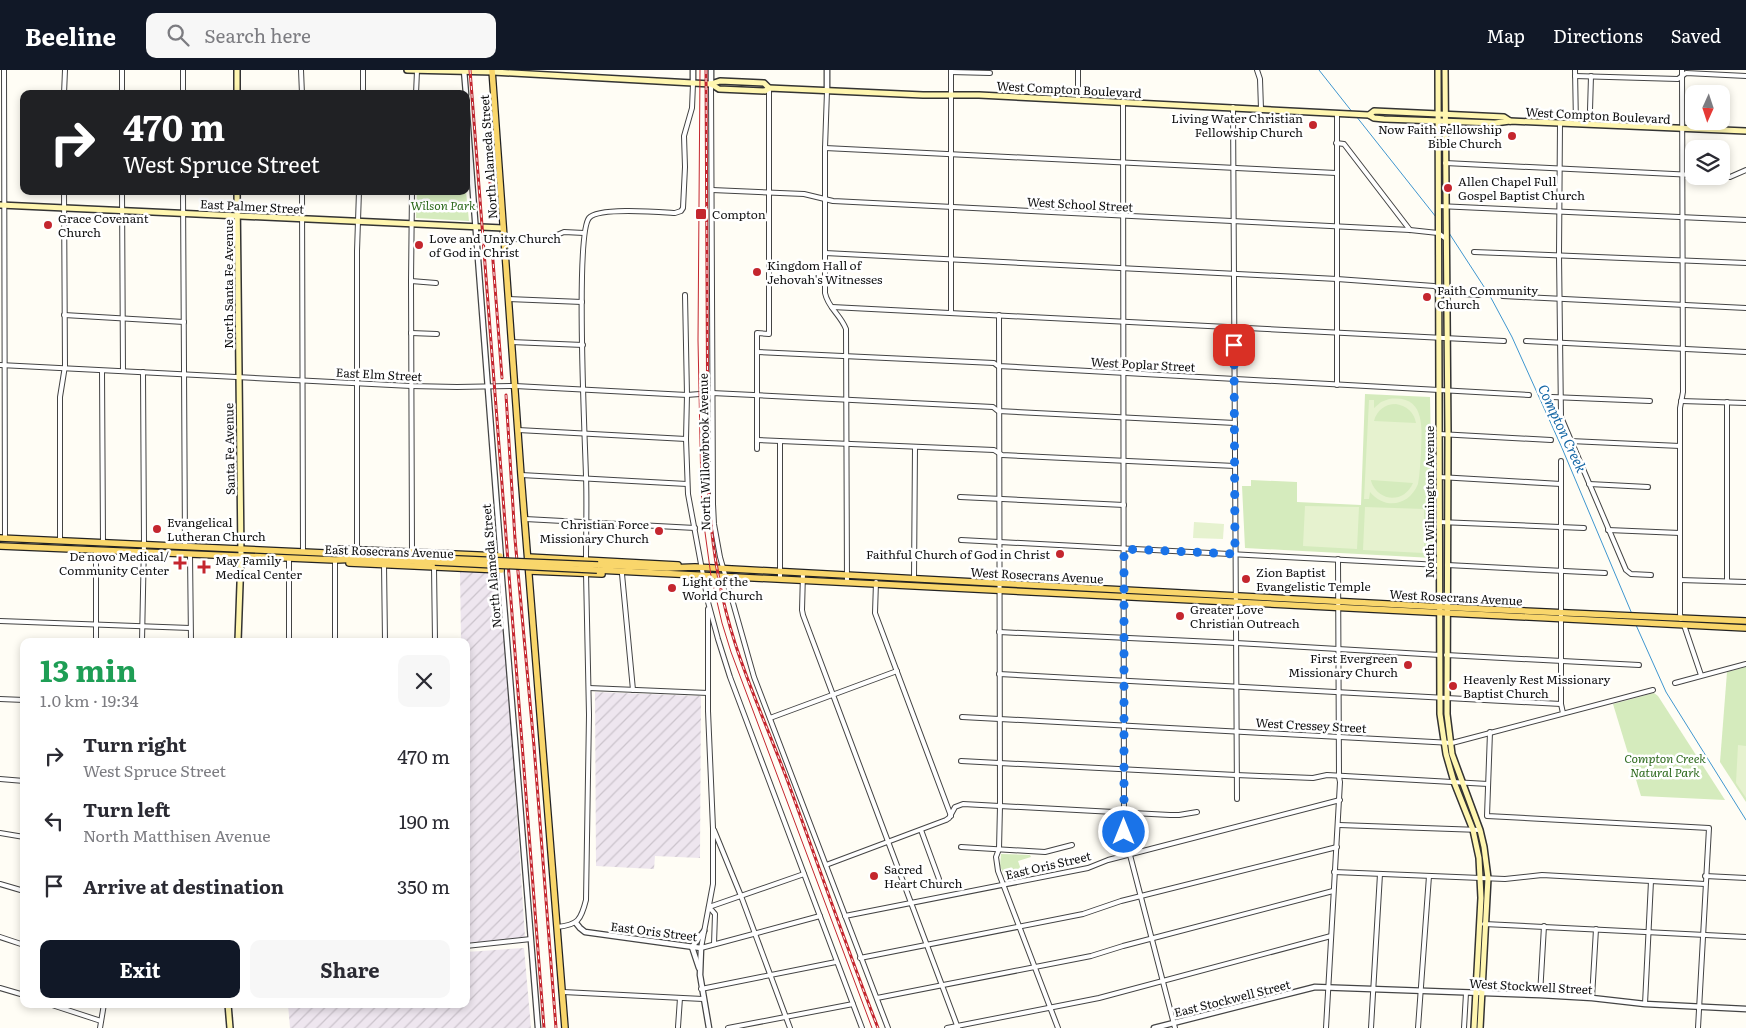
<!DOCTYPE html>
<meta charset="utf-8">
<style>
body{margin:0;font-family:Literata,serif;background:#f7f7f7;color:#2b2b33;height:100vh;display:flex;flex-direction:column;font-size:19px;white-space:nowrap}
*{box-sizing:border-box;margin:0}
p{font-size:16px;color:#7c7c81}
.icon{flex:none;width:28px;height:28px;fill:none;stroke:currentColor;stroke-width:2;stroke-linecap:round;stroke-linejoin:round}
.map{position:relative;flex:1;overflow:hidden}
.details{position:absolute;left:20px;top:568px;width:450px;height:370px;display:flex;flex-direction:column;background:#fff;border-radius:10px;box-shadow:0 2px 8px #0003}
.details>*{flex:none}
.banner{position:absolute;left:20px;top:20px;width:450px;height:105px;border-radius:10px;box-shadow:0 2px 8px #0003;background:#202124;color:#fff;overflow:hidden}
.needle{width:32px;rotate:183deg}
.tools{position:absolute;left:1685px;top:15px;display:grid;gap:10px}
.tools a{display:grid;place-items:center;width:45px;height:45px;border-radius:10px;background:#fff;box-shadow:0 2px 8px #0003;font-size:25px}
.pin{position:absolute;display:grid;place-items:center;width:42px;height:42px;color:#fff;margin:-21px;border-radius:10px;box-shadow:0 2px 8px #0006}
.me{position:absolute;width:55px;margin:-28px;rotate:0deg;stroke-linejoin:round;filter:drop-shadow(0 0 4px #0008)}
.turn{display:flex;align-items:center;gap:18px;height:105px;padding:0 20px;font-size:22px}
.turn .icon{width:65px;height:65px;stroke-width:2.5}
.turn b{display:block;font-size:35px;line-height:42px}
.round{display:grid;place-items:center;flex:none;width:52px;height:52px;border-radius:10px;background:#f7f7f7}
.summary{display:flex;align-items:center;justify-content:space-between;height:85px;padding:0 20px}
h1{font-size:30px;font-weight:700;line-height:38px;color:#1e9e55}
.button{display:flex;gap:10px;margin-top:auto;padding:10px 20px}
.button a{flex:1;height:58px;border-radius:10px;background:#111827;color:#fff;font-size:20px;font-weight:700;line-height:58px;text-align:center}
.button a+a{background:#f7f7f7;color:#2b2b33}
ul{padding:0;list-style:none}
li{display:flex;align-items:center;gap:15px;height:65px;padding:0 20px}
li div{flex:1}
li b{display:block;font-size:19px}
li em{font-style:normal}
header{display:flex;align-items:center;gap:30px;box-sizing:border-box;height:70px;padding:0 25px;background:#111827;color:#fff}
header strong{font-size:24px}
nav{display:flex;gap:28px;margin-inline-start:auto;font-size:18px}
.search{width:350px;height:45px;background:#f7f7f7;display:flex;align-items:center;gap:12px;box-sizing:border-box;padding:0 18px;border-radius:10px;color:#7c7c81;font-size:19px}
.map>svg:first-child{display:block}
</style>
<header>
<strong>Beeline</strong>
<div class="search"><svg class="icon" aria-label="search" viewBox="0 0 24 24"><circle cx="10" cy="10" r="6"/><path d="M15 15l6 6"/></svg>Search here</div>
<nav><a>Map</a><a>Directions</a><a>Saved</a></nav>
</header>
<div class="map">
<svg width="1746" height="958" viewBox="0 0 1746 958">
<defs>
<pattern id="industrial-furrows" width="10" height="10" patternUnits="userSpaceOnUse" patternTransform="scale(1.25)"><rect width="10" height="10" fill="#eee6ef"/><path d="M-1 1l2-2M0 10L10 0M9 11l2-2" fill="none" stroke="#cbc4cc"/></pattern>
</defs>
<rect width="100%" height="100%" fill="#fffdf5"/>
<!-- industrial -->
<g fill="url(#industrial-furrows)">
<path d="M460,501L494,502L497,508L498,525L503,534L525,867L469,873L466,842V571H461Z"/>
<path d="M595,622L701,626L700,788L655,786L654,799L596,796Z"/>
<path d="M524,878L531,958H290L288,934H466V882Z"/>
</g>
<!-- grass -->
<g fill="#d5ebbd">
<path d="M417,121H466L469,151L416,148Z"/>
<path d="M1365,324L1430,327L1433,488L1245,478L1242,416H1251V410L1297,412V432L1361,435Z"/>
<path d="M1746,597V732L1720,692L1727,602Z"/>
<path d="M1654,623L1658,626L1725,730L1641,726L1613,634Z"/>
<path d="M1001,784L1030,785L1031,787L1018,791L1024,808L1007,811L1000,796Z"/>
</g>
<!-- pitch -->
<g fill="#e6f2cf" fill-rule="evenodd">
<path d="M1389,329C1426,324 1422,358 1421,383C1420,393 1420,404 1418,414C1409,436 1385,440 1370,422L1369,429H1364L1369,330H1374V338L1381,332ZM1396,334C1407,336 1414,342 1416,353L1374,351C1377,340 1385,334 1396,334ZM1371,411V410L1413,413C1404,434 1378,432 1371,411Z"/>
<path d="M1305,436L1359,437L1357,479L1303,476Z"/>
<path d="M1365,437L1424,439V483L1363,480Z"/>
<path d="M1194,452L1224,454L1223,469L1193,468Z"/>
<path d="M1738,675L1746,676V728L1736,713Z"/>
</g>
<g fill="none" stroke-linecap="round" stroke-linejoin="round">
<!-- stream -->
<g stroke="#3f96cf" stroke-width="1">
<path d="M1319,0L1353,43"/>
<path d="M1356,46L1436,147"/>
<path d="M1449,163L1490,226L1512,267L1562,378L1632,544"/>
<path d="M1636,555L1666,622L1746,750"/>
</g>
<!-- minor casing -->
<g stroke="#444" stroke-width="6">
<g id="minor">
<path d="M4,0L5,468"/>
<path d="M122,0V24"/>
<path d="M183,0V24"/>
<path d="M301,0L302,24"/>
<path d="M1078,0V29"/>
<path d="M1257,0L1260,9L1261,39"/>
<path d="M1575,0L1576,54"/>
<path d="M951,2L990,3"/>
<path d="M1575,6L1678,9L1686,3L1746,6"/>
<path d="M711,14L713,434L714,454L720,487L754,607L888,958"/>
<path d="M827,21L825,78V223C828,238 840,244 846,259L847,512"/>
<path d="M64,24L65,0"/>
<path d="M363,24V0"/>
<path d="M416,24L417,1"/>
<path d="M1123,31L1124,762L1175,958"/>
<path d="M1233,37L1237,729"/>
<path d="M1590,40L1591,6"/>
<path d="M1337,43V315"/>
<path d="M1560,53L1559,185L1561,347L1626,500L1631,504L1651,505"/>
<path d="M1336,73L1344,74L1410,160"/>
<path d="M825,78L1336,103"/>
<path d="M1445,93L1694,105"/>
<path d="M1717,106L1730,107L1746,100"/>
<path d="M712,120L804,124L833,131L1410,160L1438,163L1445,168"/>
<path d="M122,121L123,301"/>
<path d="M183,121L185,476"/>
<path d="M302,121L303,481"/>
<path d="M1438,136L1746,150"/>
<path d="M503,168L543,171L564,162L584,163"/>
<path d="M1474,182L1746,193"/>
<path d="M825,183L1337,209L1434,216L1446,223L1479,225"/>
<path d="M411,211L436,213"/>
<path d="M685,225L687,325L686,369L688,424L708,532L718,569L730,607L862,958"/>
<path d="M1503,226L1746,238"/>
<path d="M508,229L582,232"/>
<path d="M832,237L1504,271"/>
<path d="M951,243V0"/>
<path d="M64,245L184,252"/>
<path d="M999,245L1000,736L999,779L996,787L998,801L1058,958"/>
<path d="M411,263L437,264"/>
<path d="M1526,271L1746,282"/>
<path d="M511,272L583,275"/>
<path d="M757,282L994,293L998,296L1529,325"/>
<path d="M0,295L411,316L457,317L515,316L687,325L712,323L993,337L998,341L1235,353"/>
<path d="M102,301L103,472"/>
<path d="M1552,327L1650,331"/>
<path d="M1681,331L1746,333"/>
<path d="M518,360L686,369"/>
<path d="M1439,364L1551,370"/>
<path d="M757,370L994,380L1002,385L1235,396"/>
<path d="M1570,371L1680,376"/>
<path d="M757,379V263L769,264V18"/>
<path d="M1561,391V634L1563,643"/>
<path d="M521,405L687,414"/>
<path d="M1439,407L1561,414"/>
<path d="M1589,414L1648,417"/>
<path d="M960,427L1124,435"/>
<path d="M525,449L695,458"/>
<path d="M1439,452L1584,458"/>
<path d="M1608,460L1680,463"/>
<path d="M961,470L1440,495"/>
<path d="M60,471V327L65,296L64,121"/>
<path d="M96,480V571"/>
<path d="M357,480V181L359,121"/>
<path d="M412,482L411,211L412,121"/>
<path d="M190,484L191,571"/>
<path d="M289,488V571"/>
<path d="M586,489C586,462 587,434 586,406C585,370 575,165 589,148C598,137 659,142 675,143L681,141L683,138L685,97L684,66L692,38L693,14"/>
<path d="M335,490V571"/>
<path d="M384,494L385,571"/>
<path d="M1447,495L1605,503"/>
<path d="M434,497L435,571"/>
<path d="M803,503L802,540L803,545L958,958"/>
<path d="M622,504L633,620"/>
<path d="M780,509V371"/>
<path d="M914,509L915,377"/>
<path d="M1680,510L1746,512"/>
<path d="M1727,511V332"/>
<path d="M876,512L875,543L951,746"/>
<path d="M708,539V641L713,758V814L701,878L820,846"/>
<path d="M1681,549L1680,544V338L1683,322L1682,0"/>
<path d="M0,551L190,558"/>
<path d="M1684,555L1701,605"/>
<path d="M999,562L1236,573L1440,585"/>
<path d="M142,571L144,473L143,302"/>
<path d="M1446,585L1639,595"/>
<path d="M999,604L1561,634"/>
<path d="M1675,613L1746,594"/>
<path d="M589,618L708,623"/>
<path d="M0,629L24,630"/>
<path d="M962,647L1452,673L1653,620"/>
<path d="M770,648L897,601"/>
<path d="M1490,662L1487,746L1709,758L1698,958"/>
<path d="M961,691L1236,705L1313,708L1327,705L1488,714"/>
<path d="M0,709L24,711"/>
<path d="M1339,755L1480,760"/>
<path d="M714,760L741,826L790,958"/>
<path d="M921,760L939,809"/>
<path d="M0,763L24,767"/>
<path d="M961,777L1045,782L1072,775"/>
<path d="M826,795L946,750L949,748L955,737L963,734L1170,745H1179L1197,742"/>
<path d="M1334,802L1505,809L1542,805L1705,814"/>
<path d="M1705,806L1746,808"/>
<path d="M0,814L24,821"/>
<path d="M845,846L1088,798L1108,790L1340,730"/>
<path d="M1484,854L1746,867"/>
<path d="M557,857C578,855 581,850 586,830L589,645L586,503"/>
<path d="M0,867L24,875"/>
<path d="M714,874L715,844L709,837L804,804"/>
<path d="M466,876L531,869"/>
<path d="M860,888L1083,844L1121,831L1337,777"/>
<path d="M0,918L24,925"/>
<path d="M701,919L836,892"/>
<path d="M563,922L703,929"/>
<path d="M1540,925L1544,856"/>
<path d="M877,928L1091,886L1123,876L1333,821"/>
<path d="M1592,928L1596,859"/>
<path d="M49,934L101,951"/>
<path d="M1645,934L1651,811"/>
<path d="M678,957L680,928"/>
<path d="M100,958L104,934"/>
<path d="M728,958L853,934"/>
<path d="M947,958L1099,928L1331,866"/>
<path d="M1326,958L1340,712L1339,707L1338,489"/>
<path d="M1371,958L1380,804"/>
<path d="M1418,958L1429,806"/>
<path d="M1464,958L1466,923"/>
</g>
</g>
<!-- tertiary casing -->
<g stroke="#444" stroke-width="7">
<g id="tertiary">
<path d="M464,0L466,24"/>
<path d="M711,0V14"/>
<path d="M693,14V0"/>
<path d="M827,21V0"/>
<path d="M466,32L501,489"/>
<path d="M501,497L538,958"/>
<path d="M576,853L580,858L585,862L701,878L700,905L709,958"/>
<path d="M699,898L692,877L704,861"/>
<path d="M1154,958L1315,917L1540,925L1592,928L1645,934L1746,939"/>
</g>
</g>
<!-- secondary casing -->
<g stroke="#333" stroke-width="8">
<g id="secondary">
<path d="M407,0L493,2L711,14L720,11L764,13L769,18"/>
<path d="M1438,0L1440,644L1446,684L1454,712L1473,760L1479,788L1481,828L1474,958"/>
<path d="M1445,0L1448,365L1447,644L1452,684L1480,760L1484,777L1488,808L1480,958"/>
<path d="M711,14L719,19L765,21L769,18L923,25H979L1369,45L1374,48L1384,49L1495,53L1510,51L1746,61"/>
<path d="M237,24V0"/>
<path d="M1369,45L1374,41L1504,47L1510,51"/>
<path d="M237,121L241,486L238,571"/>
<path d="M0,135L503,158"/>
<path d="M228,934L230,958"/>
</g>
</g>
<!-- primary casing -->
<g stroke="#222" stroke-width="8">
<g id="primary">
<path d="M492,0L521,405L565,958"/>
<path d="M0,468L435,488"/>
<path d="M0,476L335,490L360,489L435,492"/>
<path d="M340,479L500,486"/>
<path d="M528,487L678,495"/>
<path d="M349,493L501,500"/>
<path d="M598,495L667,498L695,497L1481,539L1746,551"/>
<path d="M597,500L1746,558"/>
<path d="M529,501L602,504"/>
</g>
</g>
<!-- minor -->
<use href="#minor" stroke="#fff" stroke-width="4"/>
<!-- tertiary -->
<use href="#tertiary" stroke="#fff" stroke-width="4.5"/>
<!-- secondary -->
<use href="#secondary" stroke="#fff6b0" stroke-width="5"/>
<!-- primary -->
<use href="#primary" stroke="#f9d66b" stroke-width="5.5"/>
<!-- tram -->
<path stroke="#c4262e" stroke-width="1" d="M700,0L698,270L701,421L704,455L711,506L722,553L731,582L872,958"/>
<!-- rail casing -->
<g stroke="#c4262e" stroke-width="3">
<g id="rail">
<path d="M470,0L544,958"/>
<path d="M706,0L708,409C710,465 718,520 735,573C750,620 771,666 788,712C818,794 846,876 878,958"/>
<path d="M484,26L492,140"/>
<path d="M492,178L502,308"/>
<path d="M506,325L515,469L534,676L556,958"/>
</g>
</g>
<!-- rail -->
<use href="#rail" stroke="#fff" stroke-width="1" stroke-dasharray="4" stroke-linecap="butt"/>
<!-- primary-bridge casing -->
<g stroke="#222" stroke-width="8" stroke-linecap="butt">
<g id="primary-bridge">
<path d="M435,488L598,495"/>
<path d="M435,492L597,500"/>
</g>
</g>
<!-- primary-bridge -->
<use href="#primary-bridge" stroke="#f9d66b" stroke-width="5.5"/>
</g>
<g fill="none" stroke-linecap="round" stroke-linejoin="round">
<!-- route -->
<path stroke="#1a73e8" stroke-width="9" stroke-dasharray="0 16.2" d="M1124,762V479L1235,484L1234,275"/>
</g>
<!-- markers -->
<g fill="#c4262e" stroke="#fff" stroke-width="2">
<circle cx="1313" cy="55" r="5"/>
<circle cx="1512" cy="66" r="5"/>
<circle cx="1448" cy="118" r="5"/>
<rect x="695" y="138" width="12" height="12" rx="2.5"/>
<circle cx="48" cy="155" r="5"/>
<circle cx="419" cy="175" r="5"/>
<circle cx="757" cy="202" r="5"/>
<circle cx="1427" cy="227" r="5"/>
<circle cx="157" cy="459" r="5"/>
<circle cx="659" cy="461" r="5"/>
<circle cx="1060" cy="484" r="5"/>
<path d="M177.5 485.5h5v5h5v5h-5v5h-5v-5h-5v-5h5z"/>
<path d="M201.5 489.5h5v5h5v5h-5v5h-5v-5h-5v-5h5z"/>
<circle cx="1246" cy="509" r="5"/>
<circle cx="672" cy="518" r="5"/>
<circle cx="1180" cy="546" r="5"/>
<circle cx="1408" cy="595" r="5"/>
<circle cx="1453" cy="616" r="5"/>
<circle cx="874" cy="806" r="5"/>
</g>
<g text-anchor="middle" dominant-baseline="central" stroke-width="5" stroke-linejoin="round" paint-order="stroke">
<!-- street labels -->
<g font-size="12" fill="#111" stroke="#fff">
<text transform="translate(1069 19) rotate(3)">West Compton Boulevard</text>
<text transform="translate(1598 45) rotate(3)">West Compton Boulevard</text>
<text transform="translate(488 87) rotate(-94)">North Alameda Street</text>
<text transform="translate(1080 134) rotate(3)">West School Street</text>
<text transform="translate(252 136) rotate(3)">East Palmer Street</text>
<text transform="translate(228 214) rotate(-90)">North Santa Fe Avenue</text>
<text transform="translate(1143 294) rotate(3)">West Poplar Street</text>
<text transform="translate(379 304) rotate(3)">East Elm Street</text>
<text transform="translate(229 379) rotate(-91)">Santa Fe Avenue</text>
<text transform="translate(704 382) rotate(-91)">North Willowbrook Avenue</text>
<text transform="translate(1429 432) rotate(-90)">North Wilmington Avenue</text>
<text transform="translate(389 481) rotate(2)">East Rosecrans Avenue</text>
<text transform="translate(491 496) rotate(-95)">North Alameda Street</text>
<text transform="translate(1037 505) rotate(3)">West Rosecrans Avenue</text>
<text transform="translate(1456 527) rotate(3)">West Rosecrans Avenue</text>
<text transform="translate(1311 655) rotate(3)">West Cressey Street</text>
<text transform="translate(1048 795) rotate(-13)">East Oris Street</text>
<text transform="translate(654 861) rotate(7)">East Oris Street</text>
<text transform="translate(1531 916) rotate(3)">West Stockwell Street</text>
<text transform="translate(1232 928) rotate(-14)">East Stockwell Street</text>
</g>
<!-- poi labels -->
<g font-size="12" fill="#111" stroke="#fff" text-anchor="start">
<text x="1303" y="48" text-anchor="end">Living Water Christian<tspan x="1303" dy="14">Fellowship Church</tspan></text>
<text x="1502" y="59" text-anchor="end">Now Faith Fellowship<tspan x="1502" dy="14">Bible Church</tspan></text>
<text x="1458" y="111">Allen Chapel Full<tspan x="1458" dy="14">Gospel Baptist Church</tspan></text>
<text x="712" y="144">Compton</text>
<text x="58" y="148">Grace Covenant<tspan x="58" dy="14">Church</tspan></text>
<text x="429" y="168">Love and Unity Church<tspan x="429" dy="14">of God in Christ</tspan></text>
<text x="767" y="195">Kingdom Hall of<tspan x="767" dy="14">Jehovah's Witnesses</tspan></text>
<text x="1437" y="220">Faith Community<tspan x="1437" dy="14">Church</tspan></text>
<text x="167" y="452">Evangelical<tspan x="167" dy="14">Lutheran Church</tspan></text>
<text x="649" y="454" text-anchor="end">Christian Force<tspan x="649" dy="14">Missionary Church</tspan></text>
<text x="1050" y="484" text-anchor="end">Faithful Church of God in Christ</text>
<text x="169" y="486" text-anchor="end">De novo Medical/<tspan x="169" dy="14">Community Center</tspan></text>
<text x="215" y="490">May Family<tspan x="215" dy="14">Medical Center</tspan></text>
<text x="1256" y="502">Zion Baptist<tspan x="1256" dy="14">Evangelistic Temple</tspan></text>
<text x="682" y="511">Light of the<tspan x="682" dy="14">World Church</tspan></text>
<text x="1190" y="539">Greater Love<tspan x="1190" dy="14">Christian Outreach</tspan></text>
<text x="1398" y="588" text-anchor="end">First Evergreen<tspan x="1398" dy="14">Missionary Church</tspan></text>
<text x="1463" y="609">Heavenly Rest Missionary<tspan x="1463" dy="14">Baptist Church</tspan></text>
<text x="884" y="799">Sacred<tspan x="884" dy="14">Heart Church</tspan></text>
</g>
<!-- park labels -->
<g font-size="12" font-style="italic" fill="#2f6b1f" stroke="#fff">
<text x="443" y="135">Wilson Park</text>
<text x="1665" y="688">Compton Creek<tspan x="1665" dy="14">Natural Park</tspan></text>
</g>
<!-- water labels -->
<g font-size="14" font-style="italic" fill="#1768a6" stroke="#fff">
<text transform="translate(1563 358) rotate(65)">Compton Creek</text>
</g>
</g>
</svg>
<div class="tools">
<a><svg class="needle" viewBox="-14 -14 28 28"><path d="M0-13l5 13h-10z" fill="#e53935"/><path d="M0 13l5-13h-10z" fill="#7c7c81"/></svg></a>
<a><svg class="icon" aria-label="layers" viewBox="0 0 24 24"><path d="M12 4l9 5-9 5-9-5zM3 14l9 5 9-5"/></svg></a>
</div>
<div class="pin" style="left:1234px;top:275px;background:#d93025"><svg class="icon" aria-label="arrive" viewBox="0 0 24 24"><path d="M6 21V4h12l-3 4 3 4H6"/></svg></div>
<svg class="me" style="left:1124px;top:762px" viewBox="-20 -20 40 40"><circle r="17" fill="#1a73e8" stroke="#fff" stroke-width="3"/><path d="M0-11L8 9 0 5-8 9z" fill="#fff"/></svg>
<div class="banner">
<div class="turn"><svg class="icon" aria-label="right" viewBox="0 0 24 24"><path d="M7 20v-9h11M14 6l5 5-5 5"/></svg><div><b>470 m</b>West Spruce Street</div></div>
</div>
<section class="details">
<div class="summary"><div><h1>13 min</h1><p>1.0 km · 19:34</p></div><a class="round"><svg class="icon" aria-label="close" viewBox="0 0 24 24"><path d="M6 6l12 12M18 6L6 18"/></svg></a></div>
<ul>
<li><svg class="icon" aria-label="right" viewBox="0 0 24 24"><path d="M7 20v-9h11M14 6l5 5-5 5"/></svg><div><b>Turn right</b><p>West Spruce Street</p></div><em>470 m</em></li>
<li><svg class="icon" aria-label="left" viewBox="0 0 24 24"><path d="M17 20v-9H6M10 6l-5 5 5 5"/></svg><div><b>Turn left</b><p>North Matthisen Avenue</p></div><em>190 m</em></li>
<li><svg class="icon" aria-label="arrive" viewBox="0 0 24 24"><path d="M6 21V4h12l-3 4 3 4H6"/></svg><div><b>Arrive at destination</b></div><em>350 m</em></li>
</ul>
<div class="button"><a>Exit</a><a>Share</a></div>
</section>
</div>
